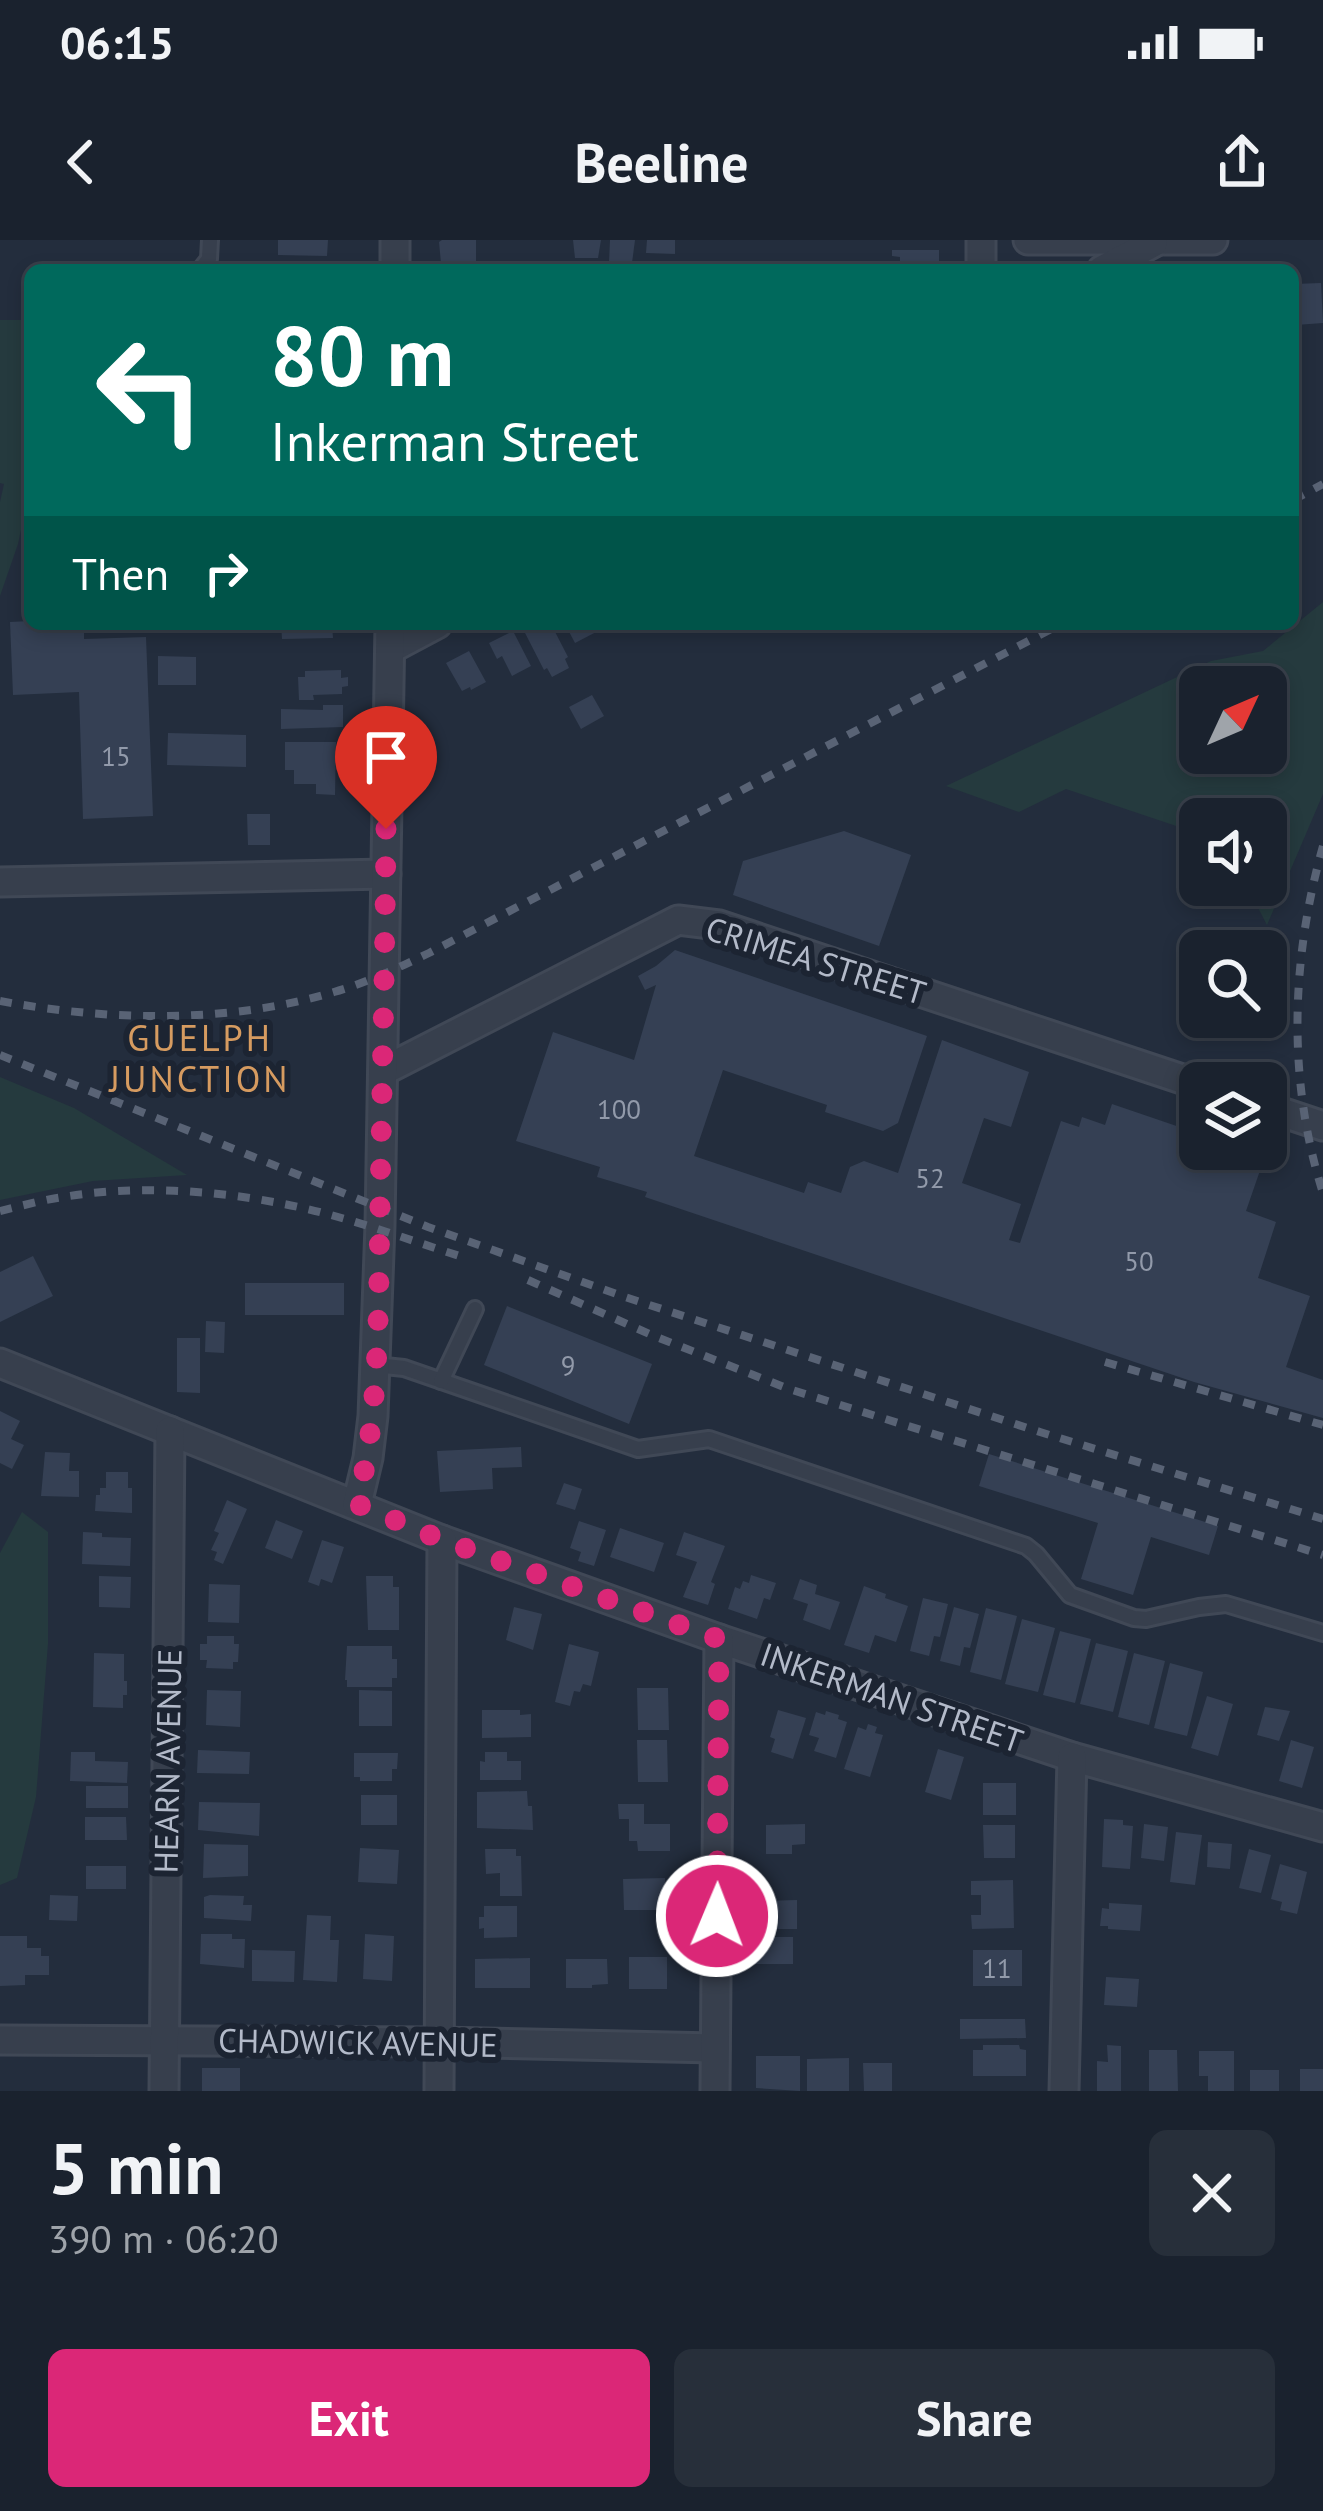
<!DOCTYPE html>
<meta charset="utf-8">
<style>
body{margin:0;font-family:"PT Sans",sans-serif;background:#272f3a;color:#f1f3f6;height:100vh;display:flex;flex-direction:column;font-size:45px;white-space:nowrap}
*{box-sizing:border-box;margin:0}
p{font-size:39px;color:#9fa4aa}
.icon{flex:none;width:66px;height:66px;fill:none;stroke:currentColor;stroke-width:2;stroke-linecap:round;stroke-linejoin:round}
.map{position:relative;height:1851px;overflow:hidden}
.sheet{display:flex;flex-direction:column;background:#1a222e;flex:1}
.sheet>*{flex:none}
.banner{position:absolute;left:24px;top:24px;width:1275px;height:366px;border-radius:18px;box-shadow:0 6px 18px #0003,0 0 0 3px #383f4a;background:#00695c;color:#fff;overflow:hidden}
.needle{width:78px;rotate:46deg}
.fabs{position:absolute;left:1179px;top:426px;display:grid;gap:24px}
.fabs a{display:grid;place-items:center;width:108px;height:108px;border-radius:18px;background:#1a222e;box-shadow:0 6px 18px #0003,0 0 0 3px #383f4a;font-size:60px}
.pin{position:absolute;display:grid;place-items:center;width:102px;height:102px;color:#fff;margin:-123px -51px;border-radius:50% 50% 50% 0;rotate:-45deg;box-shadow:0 0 12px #0007}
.pin .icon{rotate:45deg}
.me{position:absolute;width:132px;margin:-66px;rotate:1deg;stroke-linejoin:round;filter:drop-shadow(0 0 9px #0008)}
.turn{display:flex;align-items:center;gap:42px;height:252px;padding:0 48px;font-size:54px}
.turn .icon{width:156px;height:156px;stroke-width:2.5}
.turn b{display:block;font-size:84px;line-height:102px}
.then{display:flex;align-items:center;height:114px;padding:0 48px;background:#0003;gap:24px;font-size:45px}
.round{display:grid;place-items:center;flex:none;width:126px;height:126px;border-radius:18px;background:#272f3a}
.overview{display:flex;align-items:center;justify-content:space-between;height:204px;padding:0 48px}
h1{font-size:72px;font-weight:800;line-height:90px}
.cta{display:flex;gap:24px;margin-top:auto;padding:24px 48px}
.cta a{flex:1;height:138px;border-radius:18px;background:#db2777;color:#fff;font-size:48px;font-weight:800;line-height:138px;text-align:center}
.cta a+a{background:#272f3a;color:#f1f3f6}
.status{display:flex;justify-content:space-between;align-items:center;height:84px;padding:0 60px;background:#1a222e;direction:ltr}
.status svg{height:33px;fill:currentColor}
header{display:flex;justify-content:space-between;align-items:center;height:156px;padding:0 48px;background:#1a222e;font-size:54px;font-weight:800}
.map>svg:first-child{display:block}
</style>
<div class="status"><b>06:15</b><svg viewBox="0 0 49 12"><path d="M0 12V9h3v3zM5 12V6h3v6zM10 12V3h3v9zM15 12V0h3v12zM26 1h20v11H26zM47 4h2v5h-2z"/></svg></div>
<header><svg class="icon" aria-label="back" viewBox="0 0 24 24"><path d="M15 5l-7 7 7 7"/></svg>Beeline<svg class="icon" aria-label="share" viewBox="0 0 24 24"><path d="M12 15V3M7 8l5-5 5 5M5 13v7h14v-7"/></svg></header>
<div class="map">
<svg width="1323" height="1851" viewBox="0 0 1323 1851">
<rect width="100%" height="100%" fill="#232d3d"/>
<!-- green -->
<g fill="#253a3e" fill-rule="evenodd">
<path d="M0,80H30V270L25,271L18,304L0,356V262L4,244L0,243Z"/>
<path d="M1323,362V554L1267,685L1246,645H1266V579H1200V594L1066,549L1019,572L946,546L1211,421L1263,411ZM1200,447H1266V513H1200Z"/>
<path d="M0,837L74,868L187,935L93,941L0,960Z"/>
<path d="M22,1272L48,1292V1404L36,1557L17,1638L0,1645V1313Z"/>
</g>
<!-- building -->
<g fill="#354054">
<path d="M278,0H328L327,16L278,15Z"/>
<path d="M442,0H476V24L441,23L439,2Z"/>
<path d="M573,0H601L598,18H575Z"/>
<path d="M610,0H635L632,23H609Z"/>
<path d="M647,0H675V14L646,13Z"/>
<path d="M892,10H939V30H900V17L892,16Z"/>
<path d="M1321,43L1323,83L1296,85L1294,44Z"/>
<path d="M30,381V384H84V399L146,397L153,576L83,579L79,452L13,455L10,382Z"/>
<path d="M281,384H332L333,398L282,399Z"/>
<path d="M538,384H551L568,417L565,419L569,428L552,437L547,428L544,430L524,391Z"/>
<path d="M565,384H596L600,390L575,403Z"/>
<path d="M513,391L531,426L512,436L502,416L497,419L489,403Z"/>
<path d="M469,411L486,442L471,450L470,447L462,451L446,423Z"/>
<path d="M158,416L196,417V445H158Z"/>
<path d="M341,430V438L348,437V446L342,447V454L313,455L314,460H299L298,437H305V431Z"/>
<path d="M592,455L604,476L581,489L569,467Z"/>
<path d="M323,465H343V487L281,489V469L323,470Z"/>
<path d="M168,493L246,495V527L167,525Z"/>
<path d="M285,502H336L335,555L316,554V544H294V530H285Z"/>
<path d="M247,574H270V605H248Z"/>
<path d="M844,591L911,615L879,706L733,655L743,621Z"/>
<path d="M675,710L927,796L898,883L883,891L825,872L827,865L723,830L694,916L804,953L808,942L841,953L850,927L864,921L898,933L942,800L1029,832L1011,887L984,878L962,943L1021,964L1009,1000L1020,1003L1061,881L1079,887L1082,877L1105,885L1112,864L1200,894V909H1245L1265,916L1246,971L1276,982L1258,1038L1310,1056L1286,1127L1323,1140V1178L1194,1142L645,957L647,952L597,937L600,927L516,901L553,792L634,820L656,745L645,750L638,736L656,726Z"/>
<path d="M33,1016L53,1056L0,1082V1032Z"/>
<rect x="245" y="1043" width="99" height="32"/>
<path d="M507,1066L652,1124L629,1184L484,1125Z"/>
<path d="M206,1081L225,1082L224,1113L205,1112Z"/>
<path d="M177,1098H200V1153L177,1152Z"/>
<path d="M0,1171L20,1181L11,1199L24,1205L12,1229L0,1223Z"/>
<path d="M521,1207L522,1227L492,1228L493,1249L440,1252L437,1211Z"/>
<path d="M45,1212L70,1213L69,1231H79V1257L41,1256Z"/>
<path d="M989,1214L1218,1286L1209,1315L1151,1297L1133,1355L1081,1339L1098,1283L979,1246Z"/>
<path d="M106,1232H128V1248H132V1273L95,1271L96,1255H100V1248H106Z"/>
<path d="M564,1243L582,1249L575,1270L556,1264Z"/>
<path d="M227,1260L247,1269L223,1324L214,1320L217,1312L211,1310L219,1293L214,1291Z"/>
<path d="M276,1280L303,1291L292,1319L265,1308Z"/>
<path d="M579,1281L606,1290L594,1326L578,1321L581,1312L570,1308Z"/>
<path d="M620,1288L664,1303L654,1332L610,1317Z"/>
<path d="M83,1292L102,1293V1297L131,1298L130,1326L82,1324Z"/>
<path d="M684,1292L725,1306L711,1342L715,1344L708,1365L683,1357L697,1322L676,1315Z"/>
<path d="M322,1300L344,1307L332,1343L321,1339L319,1346L308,1342Z"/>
<path d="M751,1335L776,1343L770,1360L764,1358L757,1379L728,1369L735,1347L740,1349L743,1341L749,1343Z"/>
<path d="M99,1336L131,1337L130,1368L99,1367Z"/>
<path d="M366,1336H393V1347H399V1390H368Z"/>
<path d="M800,1339L817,1345L815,1354L840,1362L830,1390L803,1380L808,1364L793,1359Z"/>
<path d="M209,1344L240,1345L239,1383L208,1382Z"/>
<path d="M864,1346L886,1354L885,1358L908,1366L896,1402L875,1395L869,1413L844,1405Z"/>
<path d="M923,1358L948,1364L940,1397L934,1396L929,1416L910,1411Z"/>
<path d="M514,1367L542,1374L533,1410L506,1400Z"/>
<path d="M954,1367L979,1374L970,1408L964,1407L960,1426L940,1421Z"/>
<path d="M986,1368L1017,1376L1001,1440L970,1432Z"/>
<path d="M1022,1379L1055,1388L1038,1452L1005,1444Z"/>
<path d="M1060,1391L1091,1399L1075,1463L1043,1455Z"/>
<path d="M207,1396H234V1404H239L238,1422H233V1429L206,1428L207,1420H200V1404H207Z"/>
<path d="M1096,1403L1128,1411L1113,1472L1080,1464Z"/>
<path d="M569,1404L599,1412L591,1446L583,1444L580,1452L574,1451L570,1466L555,1462Z"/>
<path d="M347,1406H392V1419H397V1438H392V1447H347V1440H345Z"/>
<path d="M94,1413L124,1414V1441H127V1455H123V1468L93,1467Z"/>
<path d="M1134,1413L1165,1421L1149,1485L1118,1477Z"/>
<path d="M1170,1423L1203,1432L1187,1496L1154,1488Z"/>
<path d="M637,1448H668L669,1490H638Z"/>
<path d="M207,1450L241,1451L240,1487L206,1485Z"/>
<path d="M359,1450L392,1451V1486H359Z"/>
<path d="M1207,1456L1233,1464L1218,1516L1191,1508Z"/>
<path d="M1265,1467L1290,1471L1279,1501L1257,1495Z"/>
<path d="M482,1470H520V1475L531,1474V1497L482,1498Z"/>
<path d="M778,1470L806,1478L793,1519L771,1512L775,1499L770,1497Z"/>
<path d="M826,1471L839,1475L838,1479L847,1482L836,1518L814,1511L819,1498L809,1495L816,1472L825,1475Z"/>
<path d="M868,1484L877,1487L875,1493L883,1495L870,1537L844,1529L858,1487L866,1490Z"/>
<path d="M637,1500H667L668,1542H638Z"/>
<path d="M1291,1500L1314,1507L1302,1548L1279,1541Z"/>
<path d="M938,1509L964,1517L951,1560L925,1552Z"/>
<path d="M198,1510L250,1512L249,1534L197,1533Z"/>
<path d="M71,1512H95V1521L128,1522L127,1543L70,1541Z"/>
<path d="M485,1512H507V1521H521V1540H480V1521L485,1522Z"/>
<path d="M354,1513H398L397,1529H392V1541H360V1537H354Z"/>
<rect x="983" y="1543" width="33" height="32"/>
<rect x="86" y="1546" width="42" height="22"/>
<path d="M527,1551L528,1566H532L533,1590L477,1588V1552Z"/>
<rect x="361" y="1555" width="36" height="30"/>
<path d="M199,1562L260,1563L259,1596L198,1590Z"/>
<path d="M618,1564H644V1584H670V1611H638L637,1601H629V1579H619Z"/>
<path d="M85,1577H126L127,1600H85Z"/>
<path d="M1104,1579L1123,1580V1585L1133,1586L1130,1629L1102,1627Z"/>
<path d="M805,1584V1604L792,1605V1614H766V1585Z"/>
<path d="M1144,1584L1168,1587L1164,1621L1141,1618Z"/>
<path d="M983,1585H1015V1618H984Z"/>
<path d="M1176,1592L1202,1595L1195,1645L1170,1642Z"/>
<path d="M1208,1602L1232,1604L1230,1629L1207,1627Z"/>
<path d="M204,1604L248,1605V1636L203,1638Z"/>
<path d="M360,1608L399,1610L397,1644L358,1642Z"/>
<path d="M485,1609H516V1616H521L522,1656H500V1633L486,1634Z"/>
<path d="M1249,1609L1271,1615L1261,1653L1239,1648Z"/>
<path d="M1280,1624L1307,1632L1297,1674L1280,1670L1282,1662L1271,1659Z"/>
<rect x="86" y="1626" width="40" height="23"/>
<path d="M665,1638V1670H624L623,1639Z"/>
<path d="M1013,1640L1014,1688L972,1689L971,1675H981V1655H971V1641Z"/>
<path d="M50,1655L78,1656L77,1681L49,1680Z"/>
<path d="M210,1655L244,1656L243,1665H252L251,1681L204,1678V1657Z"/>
<path d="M797,1660V1689H763L762,1661Z"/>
<path d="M1109,1663L1142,1665L1140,1691L1108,1689V1686H1100L1102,1668L1109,1669Z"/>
<path d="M484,1666H517V1697L484,1698V1688L479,1689V1677H484Z"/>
<path d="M307,1675L331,1676L330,1700H339L337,1742L303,1740Z"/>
<path d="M201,1694H232V1699H245L244,1728L200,1724Z"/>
<path d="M365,1694L394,1696L392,1741L363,1739Z"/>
<path d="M0,1696H27V1708H41V1716H49V1735H25V1745L0,1746Z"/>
<rect x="752" y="1697" width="41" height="27"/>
<path d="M252,1710L295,1711L294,1742L252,1741Z"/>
<rect x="973" y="1710" width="49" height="36"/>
<rect x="629" y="1717" width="38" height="32"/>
<path d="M530,1718V1748H475V1719Z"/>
<path d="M566,1719H607L608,1744L592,1745V1748H566Z"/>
<path d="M1106,1737L1139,1739L1137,1767L1104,1765Z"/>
<path d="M960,1779H1025L1026,1798L960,1799Z"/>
<path d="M983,1805H1019L1020,1809L1026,1810V1836H973V1810H983Z"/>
<path d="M1107,1805L1121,1806V1851H1097V1821L1108,1822Z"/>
<path d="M1149,1810H1177L1178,1851H1149Z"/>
<path d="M1199,1811H1234V1851H1208V1836H1199Z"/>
<path d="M756,1816H800V1851L756,1848Z"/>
<path d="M849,1818V1851H807V1819Z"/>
<path d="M863,1823H892V1851H864Z"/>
<rect x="202" y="1828" width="38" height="23"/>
<rect x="1300" y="1829" width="23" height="22"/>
<rect x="1250" y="1830" width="29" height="21"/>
</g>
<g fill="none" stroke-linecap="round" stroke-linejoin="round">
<!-- lane casing -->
<g stroke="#404856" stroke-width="20">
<g id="lane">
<path d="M200,30L209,19L210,0"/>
<path d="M375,1125L404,1128L638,1209L709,1199L1026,1306L1036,1314L1070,1355L1134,1378L1146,1379L1199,1367L1226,1364L1323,1393"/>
<path d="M441,1141L475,1069"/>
</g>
</g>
<!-- street casing -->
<g stroke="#404856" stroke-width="33">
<g id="street">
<path d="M1028,0H1213"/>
<path d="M395,30V0"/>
<path d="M981,30V0"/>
<path d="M1102,30L1153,3"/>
<path d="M390,409L437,384"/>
<path d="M0,642L386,634"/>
<path d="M383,831L678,680L719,685L1200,845"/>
<path d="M1266,867L1323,886"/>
<path d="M0,1123L442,1300L719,1399L1072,1517L1323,1587"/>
<path d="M357,1264L368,1218L373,1176L380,985L390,384"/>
<path d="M0,1800L439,1802L715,1808"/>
<path d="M164,1851L170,1191"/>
<path d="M439,1851L442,1300"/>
<path d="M715,1851L719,1399"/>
<path d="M1064,1851L1072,1517"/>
</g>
</g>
<!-- lane -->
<use href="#lane" stroke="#373f4d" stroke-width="14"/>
<!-- street -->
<use href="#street" stroke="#373f4d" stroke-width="27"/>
<!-- rail -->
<g stroke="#596375" stroke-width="8" stroke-dasharray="12 12" stroke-linecap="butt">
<path d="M1293,260L1323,244"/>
<path d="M1323,606C1291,719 1287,840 1323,953"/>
<path d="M0,761C108,781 228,784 334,752C366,743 398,728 429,713L1061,384"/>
<path d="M0,815L428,987L625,1057L1040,1192L1323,1279"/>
<path d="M0,971C21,966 42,960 63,957C134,945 214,950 284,964C347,976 408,1000 469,1019"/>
<path d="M528,1040L654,1096L789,1149L1323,1315"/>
<path d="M1105,1122L1323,1185"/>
</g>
</g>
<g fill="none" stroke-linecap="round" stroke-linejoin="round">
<!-- route -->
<path stroke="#db2777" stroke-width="21" stroke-dasharray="0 37.8" d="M386,589C385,714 382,839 380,964C378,1063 381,1167 357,1264L442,1300L719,1399L717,1676"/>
</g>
<g text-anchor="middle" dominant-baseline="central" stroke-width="12" stroke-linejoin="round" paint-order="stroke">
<!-- number labels -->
<g font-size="27" fill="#929aaa">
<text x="116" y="516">15</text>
<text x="619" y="869">100</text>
<text x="930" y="938">52</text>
<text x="1139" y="1021">50</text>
<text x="568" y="1125">9</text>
<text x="997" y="1728">11</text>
</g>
<!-- street labels -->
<g font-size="33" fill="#b3bac9" stroke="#1c2432">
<text transform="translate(816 720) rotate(17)">CRIMEA STREET</text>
<text transform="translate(892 1457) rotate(19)">INKERMAN STREET</text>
<text transform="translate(167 1521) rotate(-89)">HEARN AVENUE</text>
<text transform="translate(358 1802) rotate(1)">CHADWICK AVENUE</text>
</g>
<!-- neighbourhood labels -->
<g font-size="36" letter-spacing="3" fill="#d69b60" stroke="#1c2432">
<text x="200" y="797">GUELPH<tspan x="200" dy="41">JUNCTION</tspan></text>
</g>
</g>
</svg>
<div class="fabs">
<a><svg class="needle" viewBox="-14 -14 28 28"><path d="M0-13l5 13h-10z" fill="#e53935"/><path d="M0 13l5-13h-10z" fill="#9fa4aa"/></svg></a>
<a><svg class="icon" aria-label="sound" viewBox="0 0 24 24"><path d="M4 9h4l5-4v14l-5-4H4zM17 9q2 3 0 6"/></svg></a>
<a><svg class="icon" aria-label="search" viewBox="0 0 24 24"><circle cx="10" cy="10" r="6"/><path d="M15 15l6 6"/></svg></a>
<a><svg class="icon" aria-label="layers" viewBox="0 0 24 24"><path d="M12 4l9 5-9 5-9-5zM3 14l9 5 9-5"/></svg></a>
</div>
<div class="pin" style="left:386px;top:589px;background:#d93025"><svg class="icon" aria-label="arrive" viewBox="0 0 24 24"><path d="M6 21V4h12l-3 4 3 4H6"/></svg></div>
<svg class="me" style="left:717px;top:1676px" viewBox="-20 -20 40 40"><circle r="17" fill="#db2777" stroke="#fff" stroke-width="3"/><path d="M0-11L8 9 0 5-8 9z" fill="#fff"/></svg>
<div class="banner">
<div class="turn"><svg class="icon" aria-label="left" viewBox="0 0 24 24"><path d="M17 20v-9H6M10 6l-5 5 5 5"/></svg><div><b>80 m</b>Inkerman Street</div></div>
<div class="then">Then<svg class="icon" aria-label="right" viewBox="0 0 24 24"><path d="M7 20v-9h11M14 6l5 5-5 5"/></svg></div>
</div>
</div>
<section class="sheet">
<div class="overview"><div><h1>5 min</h1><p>390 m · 06:20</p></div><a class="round"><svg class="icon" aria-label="close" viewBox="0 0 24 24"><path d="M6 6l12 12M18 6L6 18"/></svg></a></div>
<div class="cta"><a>Exit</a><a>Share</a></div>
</section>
